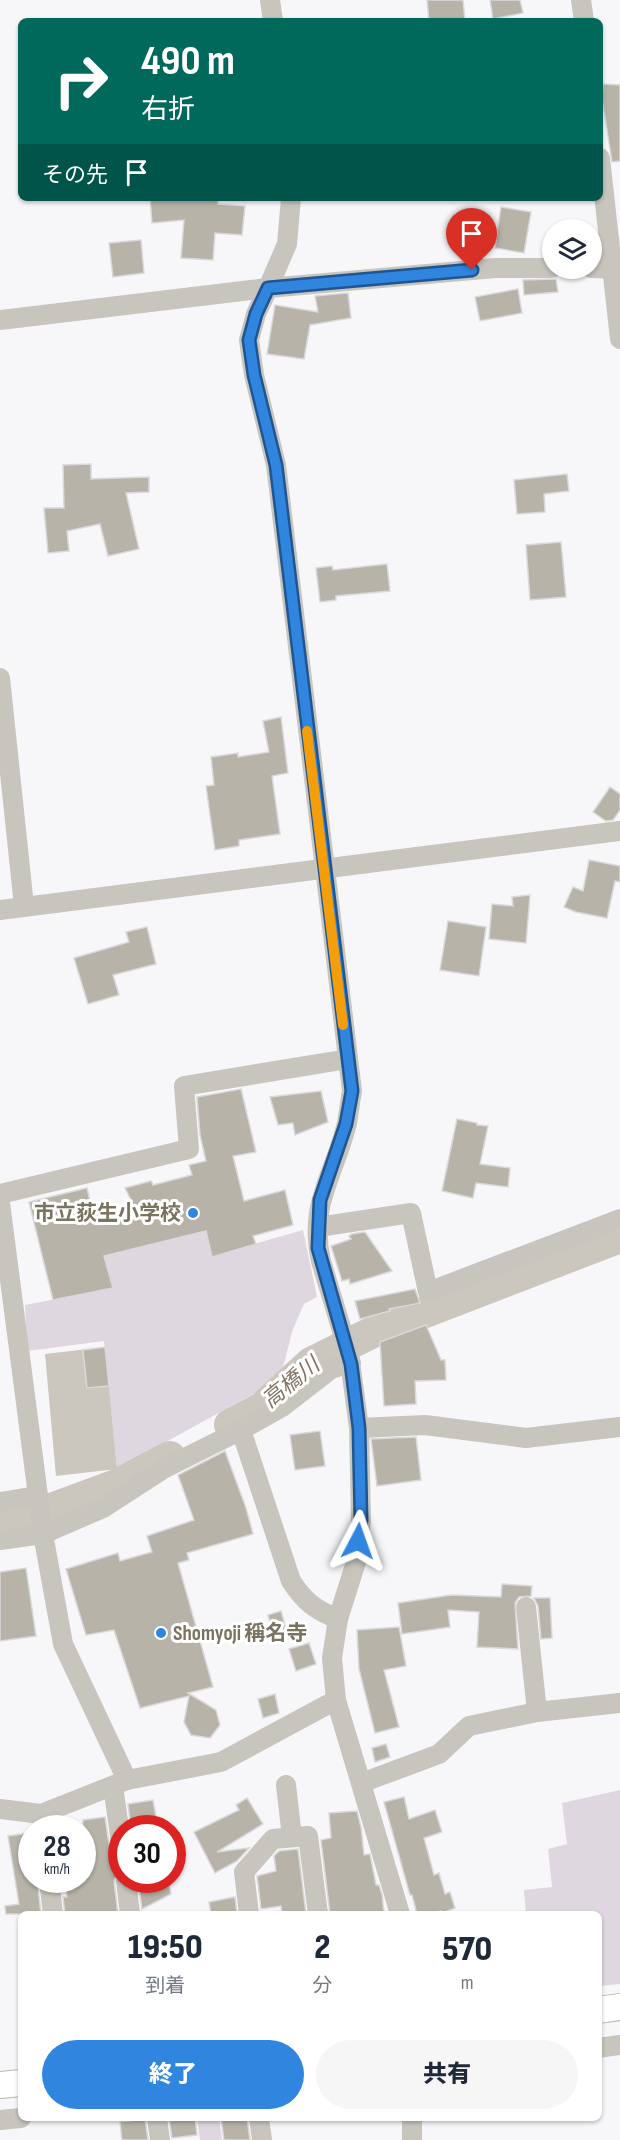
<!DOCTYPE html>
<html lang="ja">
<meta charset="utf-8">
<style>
body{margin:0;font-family:"Sofia Sans Condensed","Noto Sans JP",sans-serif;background:#f6f6f7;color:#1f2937;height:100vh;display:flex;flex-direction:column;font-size:22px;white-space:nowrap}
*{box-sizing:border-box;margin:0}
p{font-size:20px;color:#747a83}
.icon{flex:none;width:33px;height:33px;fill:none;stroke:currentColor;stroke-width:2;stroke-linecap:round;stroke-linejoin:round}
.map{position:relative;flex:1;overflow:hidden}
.drawer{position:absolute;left:18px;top:1911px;width:584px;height:210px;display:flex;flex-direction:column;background:#fff;border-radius:9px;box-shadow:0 2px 4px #0004}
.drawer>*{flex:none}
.top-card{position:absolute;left:18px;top:18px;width:585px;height:183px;border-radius:9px;box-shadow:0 2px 4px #0004;background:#00695c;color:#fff;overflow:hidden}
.buttons{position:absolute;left:542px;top:219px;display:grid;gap:12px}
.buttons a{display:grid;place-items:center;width:60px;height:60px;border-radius:50%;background:#fff;box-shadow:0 2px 4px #0004;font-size:30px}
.speed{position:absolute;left:18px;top:1815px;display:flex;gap:12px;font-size:30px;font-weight:700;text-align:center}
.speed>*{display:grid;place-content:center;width:78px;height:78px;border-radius:50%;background:#fff;box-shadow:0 2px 4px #0004;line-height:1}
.speed small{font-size:15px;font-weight:400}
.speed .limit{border:9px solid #d22;background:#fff;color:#111}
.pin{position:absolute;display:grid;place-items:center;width:51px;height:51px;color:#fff;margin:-62px -26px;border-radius:50% 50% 50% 0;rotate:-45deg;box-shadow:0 0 6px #0007}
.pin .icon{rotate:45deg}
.me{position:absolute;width:66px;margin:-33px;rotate:4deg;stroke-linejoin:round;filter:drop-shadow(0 0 4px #0008)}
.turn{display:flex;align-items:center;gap:21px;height:126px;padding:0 24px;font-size:27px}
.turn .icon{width:78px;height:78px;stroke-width:2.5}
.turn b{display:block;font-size:42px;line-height:51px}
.then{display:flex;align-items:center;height:57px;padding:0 24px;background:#0003;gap:12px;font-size:22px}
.eta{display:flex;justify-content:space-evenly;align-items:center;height:102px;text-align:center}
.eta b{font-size:36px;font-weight:800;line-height:42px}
.primary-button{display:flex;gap:12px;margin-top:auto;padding:12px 24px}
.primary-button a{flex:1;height:69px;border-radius:36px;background:#3085df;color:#fff;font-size:24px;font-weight:800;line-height:69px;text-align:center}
.primary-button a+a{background:#f6f6f7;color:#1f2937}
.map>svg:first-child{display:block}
</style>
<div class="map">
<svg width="620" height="2140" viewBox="0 0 620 2140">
<rect width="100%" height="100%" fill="#f7f6f9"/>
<!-- green -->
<g fill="#dfd7df">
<path d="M303,1230L317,1297L304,1304L293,1329L283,1367L262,1389L117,1469L104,1341L27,1351L25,1305L113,1288L104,1256L206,1231L212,1256Z"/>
<path d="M620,1790V1984L599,1986L598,1914H526L524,1890L552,1887L548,1849L567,1844L562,1803Z"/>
<path d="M197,2118H219L222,2140H200Z"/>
</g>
<!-- water -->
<path fill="#ccc7be" d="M105,1347L117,1469L56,1476L45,1354Z"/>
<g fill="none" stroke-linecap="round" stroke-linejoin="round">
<!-- river -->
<g stroke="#ccc7be" stroke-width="32">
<path d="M230,1425L262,1408L311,1363L373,1332L620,1237"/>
<path d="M0,1524L16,1522L119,1484L170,1457"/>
</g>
</g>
<!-- building -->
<g fill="#b7b3a8" stroke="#d9d8da" stroke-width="1.5">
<path d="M427,0H463L465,21H429Z"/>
<path d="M490,0H520L523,13L493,19Z"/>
<path d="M603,84L620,85V161L612,162L602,98Z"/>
<path d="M150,198H218V204L245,206L242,235L215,233L213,260L181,258L184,220L152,223Z"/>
<path d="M501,207L531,212L524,253L495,248Z"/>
<path d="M141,240L144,273L113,277L109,243Z"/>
<path d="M556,279L558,292L524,295L523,280Z"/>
<path d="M518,289L522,313L480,321L475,297Z"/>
<path d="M348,293L351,318L310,325L304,359L267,354L275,305L318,312L315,296Z"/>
<path d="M91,464V479L149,477V492L126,493L139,549L108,556L100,524L67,531L69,551L48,553L44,508H64L63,465Z"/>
<path d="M567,474L569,491L544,494L545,512L517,514L514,480Z"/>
<path d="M561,542L566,597L530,600L526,545Z"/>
<path d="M387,564L390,591L336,596V600L320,602L316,568L332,566L333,570Z"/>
<path d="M281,717L288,773L272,776L280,834L239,840V846L215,850L206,786L214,785L211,757L238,753V757L269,752L263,721Z"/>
<path d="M610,787L620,794V810L613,820L606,821L593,812Z"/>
<path d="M589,860L620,866V882L615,881L607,918L576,912L564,907L573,887L583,891Z"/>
<path d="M530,895L526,943L489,939L492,904L513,906L512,897Z"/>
<path d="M448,921L486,927L479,976L440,970Z"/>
<path d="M147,927L156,964L113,975L119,995L88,1004L74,958L129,942L126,932Z"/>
<path d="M241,1089L256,1152L233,1156L244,1201L285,1190L293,1225L253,1236L256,1244L212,1257L206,1231L104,1256L113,1288L53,1300L29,1202L87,1188L93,1214L132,1202L125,1188L151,1181L153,1185L192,1175L189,1165L206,1161L200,1135L197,1097Z"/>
<path d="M321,1091L328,1122L295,1135L293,1123L278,1125L270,1097Z"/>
<path d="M457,1119L477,1123V1125L488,1126L480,1164L510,1168L508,1187L476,1183L473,1198L442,1191Z"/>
<path d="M365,1232L392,1271L350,1284L349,1279L342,1281L331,1246L351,1239L349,1236L352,1234Z"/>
<path d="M415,1289L420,1303L389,1309L390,1311L360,1319L355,1301Z"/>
<path d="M426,1325L441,1360H445L446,1380L415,1381L416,1404L384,1406L380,1342Z"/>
<path d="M105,1347L109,1386L87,1388L83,1350Z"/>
<path d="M320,1431L325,1466L295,1470L290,1435Z"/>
<path d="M416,1437L421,1480L377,1486L371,1439Z"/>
<path d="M225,1451L246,1508L253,1534L187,1553L189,1560L178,1563L213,1687L188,1693L216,1710L220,1725L210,1738L191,1735L184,1722L189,1696L140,1708L114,1630L86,1635L66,1569L118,1553L120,1561L152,1552L147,1536L194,1520L178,1475Z"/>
<path d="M26,1568L36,1636L0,1641V1572Z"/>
<path d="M502,1584L532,1586L531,1596L519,1597L515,1603L518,1649L477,1647L479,1612L448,1610L450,1627L402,1634L398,1603L452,1595L501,1597Z"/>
<path d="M534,1598H550L552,1638L541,1639L538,1606Z"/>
<path d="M281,1611L288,1636L275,1640L268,1615Z"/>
<path d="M399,1627L406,1666L384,1670L399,1727L375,1733L359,1669L357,1630Z"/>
<path d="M309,1643L316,1664L296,1671L289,1649Z"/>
<path d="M275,1694L279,1713L263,1718L258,1699Z"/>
<path d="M386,1744L390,1757L375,1762L372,1748Z"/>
<path d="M404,1797L409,1819L435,1810L442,1832L424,1838L434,1875L439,1873L445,1894L450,1892L455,1908L442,1913L441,1911L431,1914H417L412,1895H410L384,1802Z"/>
<path d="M247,1798L263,1824L217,1852L249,1848L237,1861L215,1873L194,1832L239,1810L236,1805Z"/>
<path d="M153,1800L158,1828H131L128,1804Z"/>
<path d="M357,1811L361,1827L364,1855L370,1854L376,1885H379L382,1894L384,1914H330L321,1840L331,1838L329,1813Z"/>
<path d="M105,1817L110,1851L118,1872L114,1881L118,1914H65L63,1897H67L65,1880H82L83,1820Z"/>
<path d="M29,1833L32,1846V1880H37L41,1914H6L5,1906L19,1904L8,1836Z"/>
<path d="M298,1849L306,1914H282L281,1906L261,1909L257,1876L276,1871L274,1856L279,1851Z"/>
<path d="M138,1880H168L171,1894L142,1909Z"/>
<path d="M235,1897L237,1914H211L209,1902Z"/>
<path d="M169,2118H195L197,2135L172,2138Z"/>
<path d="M221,2118H247L250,2140H224Z"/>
<path d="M145,2119L148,2140H122L120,2122Z"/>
</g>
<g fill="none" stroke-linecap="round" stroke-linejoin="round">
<!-- major casing -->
<g stroke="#bab8b1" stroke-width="28">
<g id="major">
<path d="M598,2010L620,2007"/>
<path d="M0,2085L21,2083"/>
</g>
</g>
<!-- minor -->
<g stroke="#c8c5bf" stroke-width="20">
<path d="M270,0L273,21"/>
<path d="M581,0L584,21"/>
<path d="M600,158L620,339"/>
<path d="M591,268L620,269"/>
<path d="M0,320L268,288L287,244L291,198"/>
<path d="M0,678L24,906"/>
<path d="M0,910L620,831"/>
<path d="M0,1194L189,1149L184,1086L348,1059"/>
<path d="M0,1203L43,1534L63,1644L127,1780"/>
<path d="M318,1227L411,1213L428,1292L620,1219"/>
<path d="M359,1428L425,1425L526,1438L620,1427"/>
<path d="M241,1430L291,1581C304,1601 315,1610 338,1619"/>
<path d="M0,1502L38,1496"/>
<path d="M0,1540L43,1534L103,1508L163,1469L241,1430L282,1407L331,1369L351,1363"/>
<path d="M526,1607L537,1712"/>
<path d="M361,1783L439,1754L469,1726L537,1712L620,1703"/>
<path d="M286,1785L292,1837"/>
<path d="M113,1786L122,1849"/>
<path d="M0,1809L41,1814L127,1780L221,1762L336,1700"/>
<path d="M49,1880L53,1914"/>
<path d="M126,1880L130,1914"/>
<path d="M249,1914L244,1872L273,1839L308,1836L318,1914"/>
<path d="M400,1914L336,1700L332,1658L338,1619L356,1562L361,1520L359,1428L349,1354L321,1261C308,1204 335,1174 347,1123C349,1112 350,1101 352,1091L276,465L254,375L249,340L256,314L268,288L495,268H552"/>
<path d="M598,2048L620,2045"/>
<path d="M157,2118L160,2140"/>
<path d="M259,2118L262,2140"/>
<path d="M0,2120L21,2118"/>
<path d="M412,2140V2118"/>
</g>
<!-- major -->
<use href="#major" stroke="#fff" stroke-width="26"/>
</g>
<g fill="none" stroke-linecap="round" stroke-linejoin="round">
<!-- route casing -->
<g stroke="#1f5691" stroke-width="15">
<path id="route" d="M358,1541L361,1520L359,1428L351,1364L318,1248L320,1200L346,1124L352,1091L276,465L254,375L249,340L256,314L268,288L472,270"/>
</g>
<!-- route -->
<use href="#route" stroke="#3085df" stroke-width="10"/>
<!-- slow -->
<path stroke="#f59e0b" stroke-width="10" d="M307,731L343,1025"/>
</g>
<!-- markers -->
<g fill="#3085df" stroke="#fff" stroke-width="2">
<circle cx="193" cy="1213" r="6"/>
<circle cx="161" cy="1633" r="6"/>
</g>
<g text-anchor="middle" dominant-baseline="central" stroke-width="6" stroke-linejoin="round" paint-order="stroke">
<!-- poi labels -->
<g font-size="21" font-weight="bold" fill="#7a735f" stroke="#fff" text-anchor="end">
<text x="181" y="1213">市立荻生小学校</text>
<text x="173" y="1633" text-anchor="start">Shomyoji 稱名寺</text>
</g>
<!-- water labels -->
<g font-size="22" font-style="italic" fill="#827464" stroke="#fff">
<text transform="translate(291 1383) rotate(-39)">高橋川</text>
</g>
</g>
</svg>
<div class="buttons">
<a><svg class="icon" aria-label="layers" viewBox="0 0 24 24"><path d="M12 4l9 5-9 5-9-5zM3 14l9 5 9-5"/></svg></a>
</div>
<div class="speed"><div>28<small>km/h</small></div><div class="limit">30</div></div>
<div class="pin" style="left:472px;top:270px;background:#d93025"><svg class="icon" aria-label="arrive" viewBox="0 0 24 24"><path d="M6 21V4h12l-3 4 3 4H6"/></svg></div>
<svg class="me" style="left:358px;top:1541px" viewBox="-20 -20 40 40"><path d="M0-17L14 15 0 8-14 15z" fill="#3085df" stroke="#fff" stroke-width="4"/></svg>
<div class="top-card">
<div class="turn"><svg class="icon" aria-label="right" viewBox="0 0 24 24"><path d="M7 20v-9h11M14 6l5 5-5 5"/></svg><div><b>490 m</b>右折</div></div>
<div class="then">その先<svg class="icon" aria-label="arrive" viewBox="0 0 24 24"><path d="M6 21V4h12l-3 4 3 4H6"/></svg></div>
</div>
<section class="drawer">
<div class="eta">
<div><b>19:50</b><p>到着</p></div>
<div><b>2</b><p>分</p></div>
<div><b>570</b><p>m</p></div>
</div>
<div class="primary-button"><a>終了</a><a>共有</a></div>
</section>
</div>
